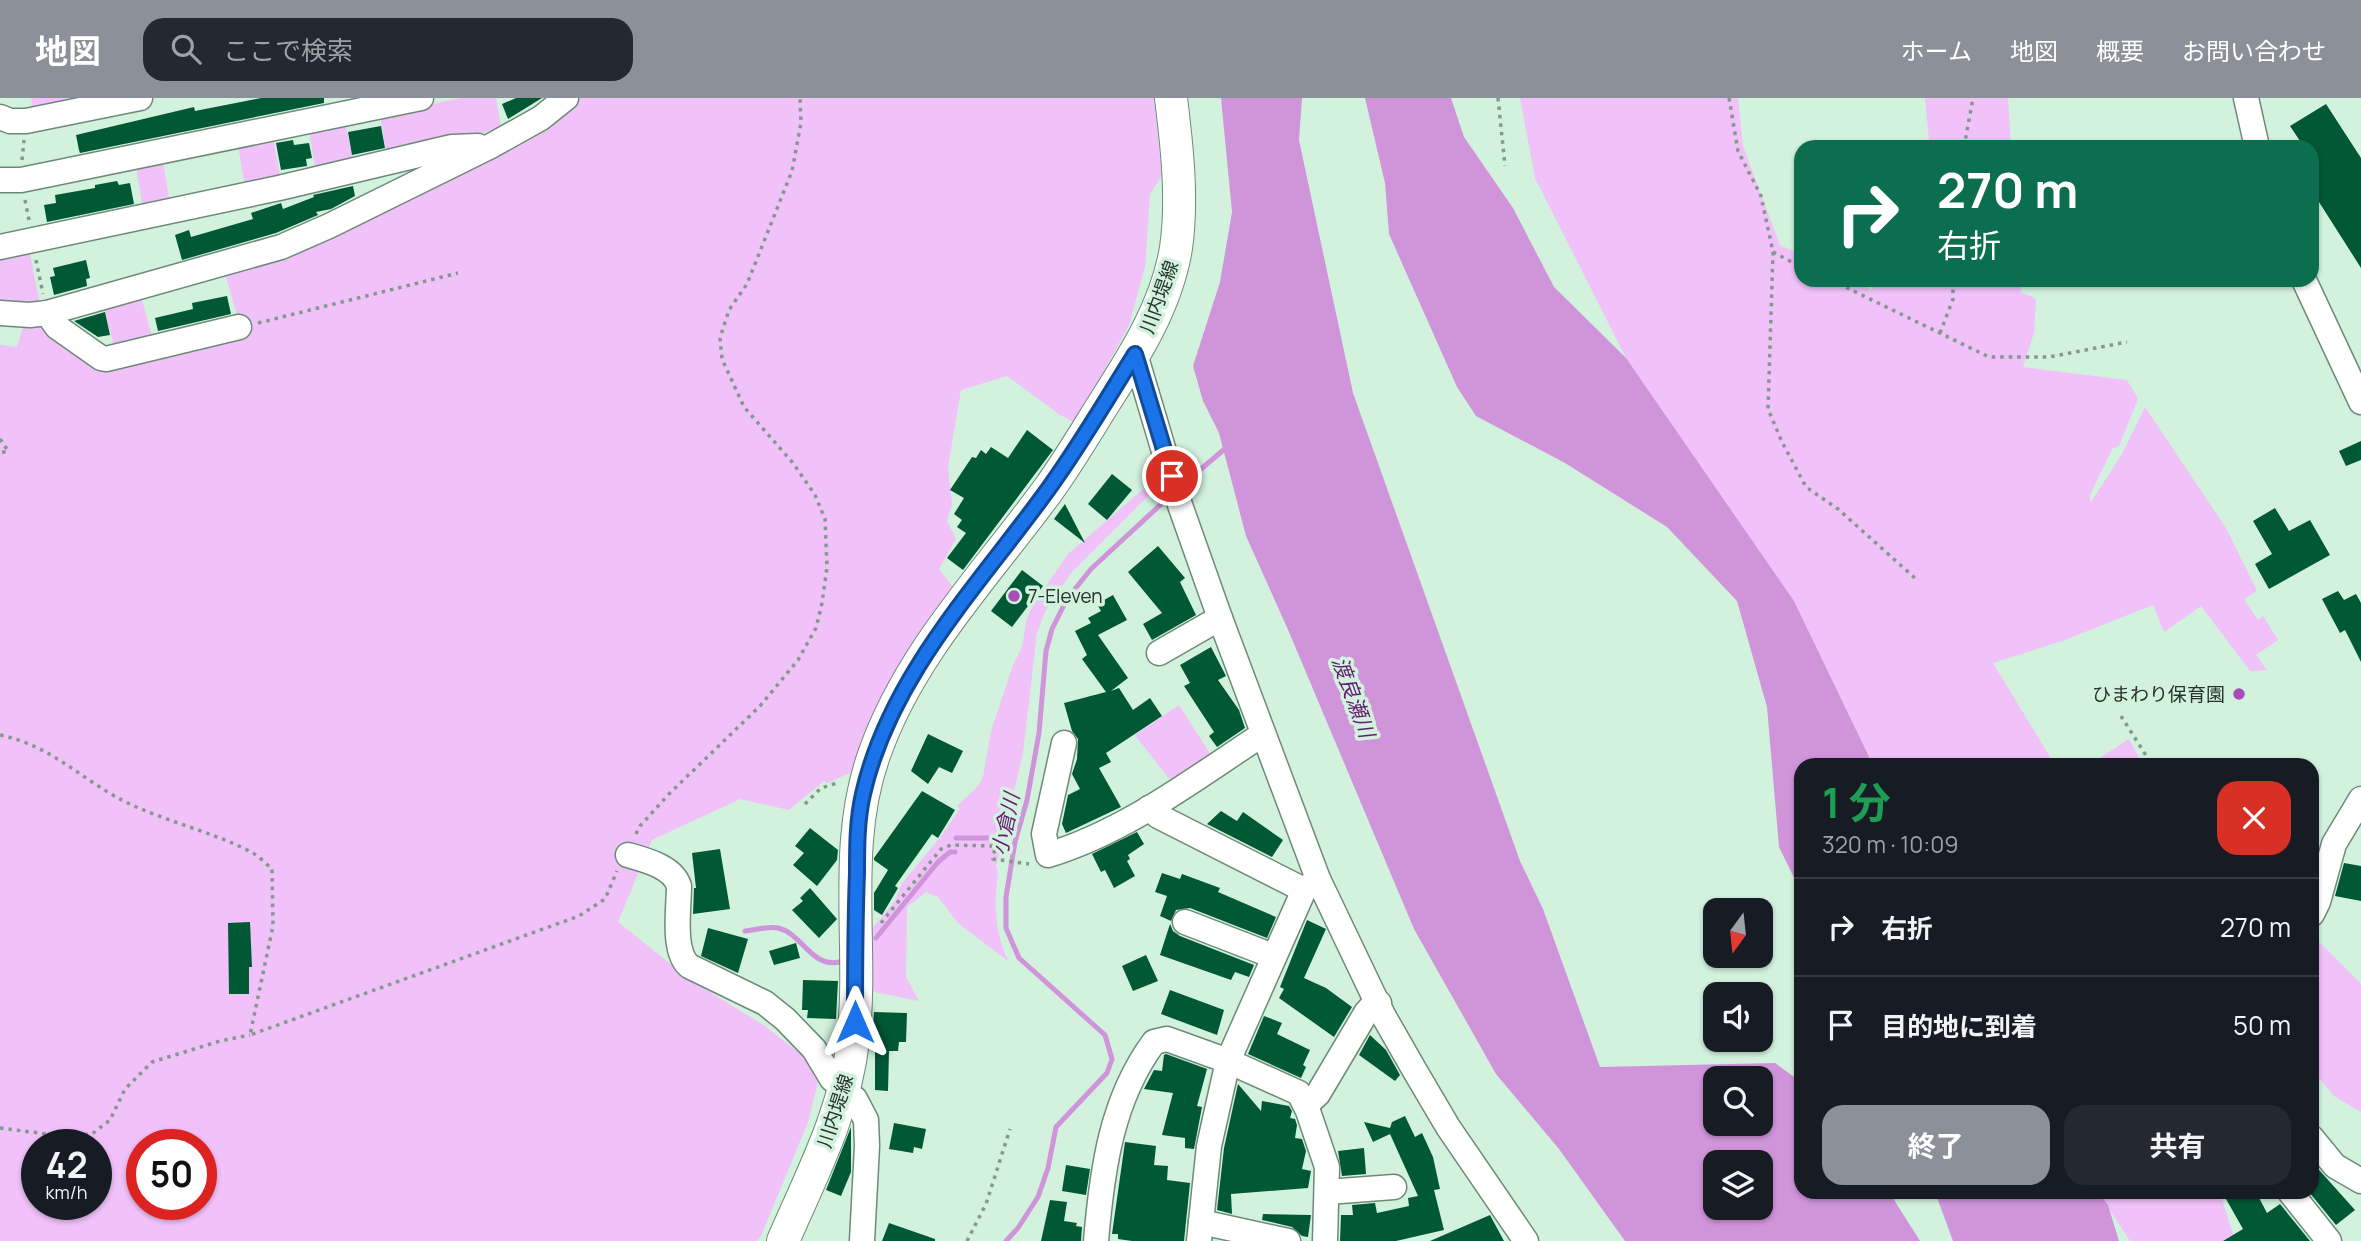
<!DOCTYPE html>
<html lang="ja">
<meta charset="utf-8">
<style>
body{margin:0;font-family:Manrope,"Noto Sans JP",sans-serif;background:#242831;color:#f1f3f6;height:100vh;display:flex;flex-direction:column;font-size:26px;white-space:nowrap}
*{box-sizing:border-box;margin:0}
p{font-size:23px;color:#9ea1a6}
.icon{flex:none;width:38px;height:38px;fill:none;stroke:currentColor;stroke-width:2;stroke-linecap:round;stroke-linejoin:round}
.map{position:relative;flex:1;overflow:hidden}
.sheet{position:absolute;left:1794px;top:660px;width:525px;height:441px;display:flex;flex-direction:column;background:#171b24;border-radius:21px;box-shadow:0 2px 5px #0004}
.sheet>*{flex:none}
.top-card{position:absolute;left:1794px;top:42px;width:525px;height:147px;border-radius:21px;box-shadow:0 2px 5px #0004;background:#0b6e4f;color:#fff;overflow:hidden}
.needle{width:46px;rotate:195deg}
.buttons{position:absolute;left:1703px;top:800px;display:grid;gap:14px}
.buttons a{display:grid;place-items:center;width:70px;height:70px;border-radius:14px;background:#171b24;box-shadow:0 2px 5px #0004;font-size:35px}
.speed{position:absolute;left:21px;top:1031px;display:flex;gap:14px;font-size:35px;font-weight:700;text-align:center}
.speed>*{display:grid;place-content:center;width:91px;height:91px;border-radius:50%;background:#171b24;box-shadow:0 2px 5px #0004;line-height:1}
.speed small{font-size:18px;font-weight:400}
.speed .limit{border:10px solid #d22;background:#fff;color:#111}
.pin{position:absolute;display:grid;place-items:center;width:60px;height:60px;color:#fff;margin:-30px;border:4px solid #fff;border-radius:50%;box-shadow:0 2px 7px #0007}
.me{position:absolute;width:77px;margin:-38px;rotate:0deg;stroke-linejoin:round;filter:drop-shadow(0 0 5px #0008)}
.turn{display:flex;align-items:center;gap:24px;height:147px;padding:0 28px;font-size:32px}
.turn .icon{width:91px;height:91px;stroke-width:2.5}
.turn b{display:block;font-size:49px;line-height:60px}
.round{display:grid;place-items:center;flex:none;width:74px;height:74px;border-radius:21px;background:#242831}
.summary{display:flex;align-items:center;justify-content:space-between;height:119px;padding:0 28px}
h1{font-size:42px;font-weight:700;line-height:52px;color:#1e9e55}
.primary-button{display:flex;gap:14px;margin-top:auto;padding:14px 28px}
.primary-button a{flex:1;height:80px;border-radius:21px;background:#8c9099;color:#fff;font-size:28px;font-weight:700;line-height:80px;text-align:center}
.primary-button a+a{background:#242831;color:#f1f3f6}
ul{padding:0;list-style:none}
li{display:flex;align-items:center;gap:21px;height:98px;padding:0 28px;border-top:2px solid #363941}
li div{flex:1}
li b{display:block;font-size:26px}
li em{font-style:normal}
header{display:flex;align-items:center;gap:42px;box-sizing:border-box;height:98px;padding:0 35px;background:#8c9099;color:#fff}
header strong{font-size:33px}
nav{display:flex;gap:38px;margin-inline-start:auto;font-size:24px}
.search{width:490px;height:63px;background:#242831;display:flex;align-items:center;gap:18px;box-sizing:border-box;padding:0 24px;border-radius:21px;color:#9ea1a6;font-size:26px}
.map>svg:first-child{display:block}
</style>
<header>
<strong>地図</strong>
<div class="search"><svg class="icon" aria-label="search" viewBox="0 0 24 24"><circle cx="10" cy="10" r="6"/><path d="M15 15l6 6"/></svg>ここで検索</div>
<nav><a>ホーム</a><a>地図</a><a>概要</a><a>お問い合わせ</a></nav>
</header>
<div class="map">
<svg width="2361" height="1143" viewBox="0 0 2361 1143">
<rect width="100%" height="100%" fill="#d2f2de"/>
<!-- green -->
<g fill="#f1c1f9" fill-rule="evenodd">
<path d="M32,0H89L31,10Z"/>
<path d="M461,0H496L501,30L387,59L380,17Z"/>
<path d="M579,0H1154L1162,77L1150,96L1145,169L1129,227L1076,325L1060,317L1007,278L961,292L948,369L952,406L947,423L956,441L939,471L955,492L854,673L828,685L824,683L789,712L740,701L652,742L618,824L692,883L765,928L821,972L808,1024L761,1138L757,1143H0V247L17,249L24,226L39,227L95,263L239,224L226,179L233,175L551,25ZM37,1046H96V1106H37ZM142,1046H201V1106H142Z"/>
<path d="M1520,0H1738L1743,48L1780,147L1801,157V182H1851L1872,192L1876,182H2020L2021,194L2036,201L2034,235L2023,269L2127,282L2138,301L2119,348L2112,351L2089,399L2091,404L2122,356L2145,309L2226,430L2257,493L2244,501L2258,522L2263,518L2278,542L2256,557L2267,572L2250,573L2201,508L2164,534L2153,507L2062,543L1993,565L2055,667H1873L1794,503L1626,260L1535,80Z"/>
<path d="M1925,0H2008L2011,49H1927L1929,42Z"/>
<path d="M345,25L354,65L316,74L309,33Z"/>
<path d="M273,40L281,82L245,90L238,47Z"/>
<path d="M163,63L170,106L143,112L136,68Z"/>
<path d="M20,152L30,156L39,201L31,208L0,206V155Z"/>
<path d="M142,202L154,246L116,255L104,210Z"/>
<path d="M1162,375L1164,386L1155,391L1071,475L1045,514L1037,534L1023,655L996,769L998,774C994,809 994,830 1008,863L958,825L938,799L926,794L907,809L906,879L919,903L870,893L871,832L895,803L902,785L938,742L960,711L957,708L978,688L983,679L991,633L1013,567L1022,549L1027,520L1034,505L1068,456Z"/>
<path d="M1179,607L1211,657L1170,682L1135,637Z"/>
<path d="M2129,641L2143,667H2089Z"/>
<path d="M2312,837L2361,886V1014L2334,998L2312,972Z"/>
<path d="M2098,1094H2220L2235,1143H2130Z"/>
</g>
<!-- water -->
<g fill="#d094da" fill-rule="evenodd">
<path d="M1221,0H1302L1299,42L1353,295L1520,763L1543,811L1600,969L1775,965L1801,984V1094H1889L1920,1143H1625L1559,1051L1496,976L1414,831L1289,534L1246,438L1219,335L1203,303L1193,268L1220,184L1232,114ZM1715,980H1760V1026H1715ZM1715,1064H1760V1110H1715Z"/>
<path d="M1365,0H1451L1464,39L1513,110L1554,189L1626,260L1794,503L1873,667H1801V794L1779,749L1767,609L1737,503L1667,429L1565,365L1476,318L1457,289L1389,136L1385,85Z"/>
<path d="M1935,1094H2098L2108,1107L2119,1143H1953Z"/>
</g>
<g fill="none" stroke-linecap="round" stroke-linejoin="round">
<!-- stream -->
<g stroke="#d094da" stroke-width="5">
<path d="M1181,388L1227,349"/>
<path d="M956,740H991"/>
<path d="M745,833C755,832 768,828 778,830C802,835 811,870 839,864"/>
<path d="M876,840L938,764L950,754H955"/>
<path d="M1006,1143L1018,1130L1038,1099L1048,1070L1056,1029L1107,975L1112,961L1105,937L1019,860L1006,830V799L1015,744L1027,702L1039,635L1046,553L1052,531L1067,501L1091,471L1171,397"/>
</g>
</g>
<!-- building -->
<g fill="#005835">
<path d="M261,0H324V5L80,55L79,52L76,37L194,9L195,13Z"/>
<path d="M516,0H542L508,21L502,6Z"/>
<path d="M2326,6L2361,60V170L2312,93V49H2304L2290,28Z"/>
<path d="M381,28L385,50L352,57L348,34Z"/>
<path d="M293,42L294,47L309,45L312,60L306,61L307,68L281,72L276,45Z"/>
<path d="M117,83L119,87L130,85L134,106L47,124L44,107L56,105L55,97L95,90V87Z"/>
<path d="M353,88L355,98L331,111L316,114L318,117L276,135L182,162L175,137L189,132L191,139L253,121L251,115L281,105L283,111L314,99L313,97Z"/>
<path d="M86,162L90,180L86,181L87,188L54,197L50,179L55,178L53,170Z"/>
<path d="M227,198L231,216L158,233L155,220L193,211L192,205Z"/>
<path d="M105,214L110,237L98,239L74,223Z"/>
<path d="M1027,332L1053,352L963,472L947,460L966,435L957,429L962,422L954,416L964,400L950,392L972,359L976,360L981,352L986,356L991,349L1008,360Z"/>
<path d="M2361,343V362L2346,368L2339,353Z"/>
<path d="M1112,376L1132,392L1107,422L1088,406Z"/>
<path d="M1065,406L1085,445L1054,421Z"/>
<path d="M2275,410L2289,433L2310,422L2330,457L2269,491L2255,466L2272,456L2253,423Z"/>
<path d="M1158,448L1185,480L1180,484L1196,517L1152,542L1143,526L1162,515L1128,474Z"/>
<path d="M1022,472L1043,488L1012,529L991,513Z"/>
<path d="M2338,493L2344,502L2356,496L2361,505V564L2345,532L2340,535L2322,501Z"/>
<path d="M1113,497L1127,522L1098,537L1128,580L1111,593L1119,590L1133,612L1150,600L1162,618L1106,655L1111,664L1099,670L1121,709L1066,735L1062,726L1068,697L1080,691L1072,676L1077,661L1078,641L1072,633L1064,605L1106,594L1082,561L1087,557L1075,533L1091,525L1088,520L1101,513L1097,506Z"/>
<path d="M1211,549L1226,578L1218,582L1239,612L1245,630L1217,649L1209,638L1214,634L1184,588L1190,585L1180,567Z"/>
<path d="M928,636L963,653L952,675L939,669L928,686L911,673Z"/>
<path d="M922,693L955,712L938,740L932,736L895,788L898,790L882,817L874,812V795L888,772L874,762V760Z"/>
<path d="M1221,713L1237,723L1243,714L1283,742L1272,759L1207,726Z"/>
<path d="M810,730L838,752L837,762L817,788L793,767L804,755L795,748Z"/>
<path d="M1137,734L1144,746L1128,757L1130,761L1127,763L1135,778L1114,790L1105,772L1101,774L1092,756Z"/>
<path d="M720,751L730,811L693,816L694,790H696L692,755Z"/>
<path d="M2344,765L2361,768V803L2335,798Z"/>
<path d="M1162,775L1180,781L1182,776L1220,790L1218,794L1276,819L1267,840L1190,810L1176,812L1171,823L1160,818L1167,798L1155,794Z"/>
<path d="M810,790L837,821L819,840L792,812L803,803L800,800Z"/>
<path d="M1307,822L1326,831L1304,880L1326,890L1352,909L1334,939L1279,900L1284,891L1280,889Z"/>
<path d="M250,824L252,869H249V896H229L228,825Z"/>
<path d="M1170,826L1173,833L1180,838L1254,867L1249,879L1235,874L1231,882L1160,857Z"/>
<path d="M708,830L748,841L738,875L701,858Z"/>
<path d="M796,845L800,860L774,867L769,853Z"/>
<path d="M1146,857L1158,883L1133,893L1122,868Z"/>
<path d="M803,882L838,883L836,921L807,920L808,912H802Z"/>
<path d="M1170,892L1224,912L1217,937L1161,916Z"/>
<path d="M874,914L907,915L906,944H899L898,953H889L888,993L875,992V953L871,952Z"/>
<path d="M1264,918L1282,925L1277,936L1310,952L1303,967L1306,969L1301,980L1248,956Z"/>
<path d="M1370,937L1386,952L1400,977L1395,983L1359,957Z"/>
<path d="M1166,956L1207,971L1197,1008L1202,1009L1194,1051L1185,1050V1040L1162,1037L1173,995L1144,991L1154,972L1162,973L1164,957Z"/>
<path d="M1238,986L1261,1013L1262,1003L1289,1008L1292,1013L1290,1020L1295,1021L1297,1027L1295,1040L1302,1041L1306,1053L1302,1071L1311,1073L1308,1090L1231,1096L1232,1116L1217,1112L1224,1050Z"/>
<path d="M1405,1018L1415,1039L1422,1035L1433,1059L1440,1091L1434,1092L1444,1132L1396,1143H1340L1341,1117H1353L1352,1107L1375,1105L1377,1115L1409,1108L1408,1100L1418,1098L1390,1036L1373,1044L1364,1024L1390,1030L1392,1024Z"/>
<path d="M894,1025L926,1031L922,1051L914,1049L913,1055L889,1051Z"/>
<path d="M851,1029V1074L841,1098L826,1092Z"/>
<path d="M1125,1044L1156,1048L1154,1067L1168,1068L1167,1082L1190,1085L1184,1143H1132L1118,1141V1136H1112Z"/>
<path d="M1364,1050L1366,1076L1342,1078L1338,1053Z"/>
<path d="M2312,1064L2355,1112L2336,1127L2309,1094H2312Z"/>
<path d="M1066,1067L1090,1071L1086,1097L1062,1093Z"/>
<path d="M2238,1094H2256L2267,1115L2280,1106L2310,1143H2223L2243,1131L2226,1101Z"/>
<path d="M1050,1102L1067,1104L1064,1123L1077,1125L1076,1128L1082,1129L1081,1143H1041Z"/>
<path d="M1263,1116L1311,1117L1308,1139L1302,1138L1292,1129L1262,1122Z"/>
<path d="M1490,1117L1504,1143H1430Z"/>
<path d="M889,1125L935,1141V1143H882Z"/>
</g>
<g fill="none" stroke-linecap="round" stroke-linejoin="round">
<!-- minor casing -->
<g stroke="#6d8a78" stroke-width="27">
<g id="minor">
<path d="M2246,0L2257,49"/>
<path d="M0,19L10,23H26L140,0"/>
<path d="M0,82H21L70,72L421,0"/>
<path d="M0,149L279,90L452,49L478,48"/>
<path d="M2304,182L2361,304"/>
<path d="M0,215L30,217L47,215L281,149L329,128L489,49L541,20L566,0"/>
<path d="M47,215L57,229L101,260L106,261L239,229"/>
<path d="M1135,256L1180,407L1220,520L1318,781L1383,917L1415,973L1448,1029L1526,1143"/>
<path d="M1159,555L1220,520"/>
<path d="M1064,645L1044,736L1048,757C1127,733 1194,681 1263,636"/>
<path d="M1149,710L1158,718L1304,792"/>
<path d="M628,757C646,762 673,769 679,788C679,810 672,853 689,868L765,905L785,921L814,951L832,981L855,1001L866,1022L867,1048L862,1143"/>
<path d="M2312,816L2318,804L2334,746L2361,701"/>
<path d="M1185,824L1273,858"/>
<path d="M1306,1007L1318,996L1366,915L1373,907L1379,905"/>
<path d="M2312,1040L2335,1068L2361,1083"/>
<path d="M1327,1094L1394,1089"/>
<path d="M2290,1094L2329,1143"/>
<path d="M1201,1124L1288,1143"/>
<path d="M1096,1143C1102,1073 1111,1002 1154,944L1167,941L1181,946L1228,963L1299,995L1308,1013L1327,1069L1325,1143"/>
<path d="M1199,1143L1209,1048L1228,963L1304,792L1318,781"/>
</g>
</g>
<!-- major casing -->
<g stroke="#6d8a78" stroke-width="34">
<path id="major" d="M783,1143C811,1078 845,1015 853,943C864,849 841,749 874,657C909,556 986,477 1048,392C1069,363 1087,332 1106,302C1136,255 1167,206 1176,150C1183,101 1177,49 1171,0"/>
</g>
<!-- path -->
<g stroke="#83998b" stroke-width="3.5" stroke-dasharray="3.5 5" stroke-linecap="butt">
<path d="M1498,0L1505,68"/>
<path d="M1729,0L1738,53L1761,98L1773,154L1768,311L1782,344L1806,389L1838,411L1916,481"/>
<path d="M1964,49L1973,0"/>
<path d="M22,62L24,42"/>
<path d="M25,102L29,122"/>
<path d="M1773,154L1801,169"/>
<path d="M36,162L43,196"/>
<path d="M1831,182L1989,259H2049L2127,244"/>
<path d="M258,225L458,175"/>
<path d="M1940,235L1953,201V182"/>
<path d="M0,341L8,353L0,355"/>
<path d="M2121,618L2152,667"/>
<path d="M0,637C54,648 84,685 132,707C169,724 215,735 251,754C259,758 266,766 272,771L273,828L250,937L579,818L605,801L617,773"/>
<path d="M805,706L821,690L840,684"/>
<path d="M636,736L640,728L670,695L760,608L798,562L816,530L822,505L827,469L825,421L815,397L793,365L744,309L722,261L720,240L729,212L747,186L792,73L801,25L800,0"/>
<path d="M881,825L941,751L951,747L993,748L995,750L993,761L1029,766"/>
<path d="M0,1030L62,1038L92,1036L110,1022L125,991L152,964L220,943L250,937"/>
<path d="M967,1143L986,1106L1010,1031"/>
</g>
<!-- minor -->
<use href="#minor" stroke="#fff" stroke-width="24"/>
<!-- major -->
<use href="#major" stroke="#fff" stroke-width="32"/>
</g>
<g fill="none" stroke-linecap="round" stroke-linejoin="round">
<!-- route casing -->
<g stroke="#114b97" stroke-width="18">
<path id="route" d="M855,924C855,874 855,825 857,775C857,749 857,722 863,696C890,577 980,486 1049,390C1080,347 1107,301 1135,256L1172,378"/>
</g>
<!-- route -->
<use href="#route" stroke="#1a73e8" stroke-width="12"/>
</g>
<!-- markers -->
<g fill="#a94db8" stroke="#d2f2de" stroke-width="2.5">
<circle cx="1014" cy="498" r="7"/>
<circle cx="2239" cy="596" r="7"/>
</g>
<g text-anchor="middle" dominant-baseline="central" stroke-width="7" stroke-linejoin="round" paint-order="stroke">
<!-- street labels -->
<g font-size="19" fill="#27332c" stroke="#d2f2de">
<text transform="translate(1159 199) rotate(-70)">川内堤線</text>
<text transform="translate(835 1013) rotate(-72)">川内堤線</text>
</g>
<!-- poi labels -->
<g font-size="19" fill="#27332c" stroke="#d2f2de" text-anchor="start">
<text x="1028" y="498">7-Eleven</text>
<text x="2225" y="596" text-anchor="end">ひまわり保育園</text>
</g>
<!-- water labels -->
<g font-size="21" font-style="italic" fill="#651d71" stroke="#d2f2de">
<text transform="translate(1354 599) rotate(70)">渡良瀬川</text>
<text transform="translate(1005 726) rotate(-78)">小倉川</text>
</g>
</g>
</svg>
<div class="buttons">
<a><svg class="needle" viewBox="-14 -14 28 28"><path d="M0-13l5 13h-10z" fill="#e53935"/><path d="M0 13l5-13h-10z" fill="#9ea1a6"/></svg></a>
<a><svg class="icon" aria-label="sound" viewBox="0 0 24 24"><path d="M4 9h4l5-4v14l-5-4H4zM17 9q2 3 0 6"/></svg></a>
<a><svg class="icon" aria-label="search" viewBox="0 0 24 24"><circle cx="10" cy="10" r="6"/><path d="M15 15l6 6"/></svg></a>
<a><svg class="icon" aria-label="layers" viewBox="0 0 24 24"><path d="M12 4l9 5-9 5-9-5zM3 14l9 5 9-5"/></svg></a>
</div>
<div class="speed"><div>42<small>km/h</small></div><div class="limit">50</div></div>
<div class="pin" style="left:1172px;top:378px;background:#d93025"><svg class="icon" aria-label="arrive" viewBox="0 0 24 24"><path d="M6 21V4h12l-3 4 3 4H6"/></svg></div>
<svg class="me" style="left:855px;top:924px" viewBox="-20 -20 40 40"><path d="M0-17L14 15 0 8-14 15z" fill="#1a73e8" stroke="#fff" stroke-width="4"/></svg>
<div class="top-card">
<div class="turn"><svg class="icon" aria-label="right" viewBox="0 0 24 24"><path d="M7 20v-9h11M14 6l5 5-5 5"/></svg><div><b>270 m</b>右折</div></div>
</div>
<section class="sheet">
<div class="summary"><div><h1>1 分</h1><p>320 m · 10:09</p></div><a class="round" style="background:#d93025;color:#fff"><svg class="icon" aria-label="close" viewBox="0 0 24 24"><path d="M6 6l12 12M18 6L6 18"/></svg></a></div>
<ul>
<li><svg class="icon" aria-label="right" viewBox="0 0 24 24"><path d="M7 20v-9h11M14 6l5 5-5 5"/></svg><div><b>右折</b></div><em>270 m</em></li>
<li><svg class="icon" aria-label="arrive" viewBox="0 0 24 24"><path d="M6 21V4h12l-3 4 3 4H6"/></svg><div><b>目的地に到着</b></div><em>50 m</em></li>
</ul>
<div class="primary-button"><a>終了</a><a>共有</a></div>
</section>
</div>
